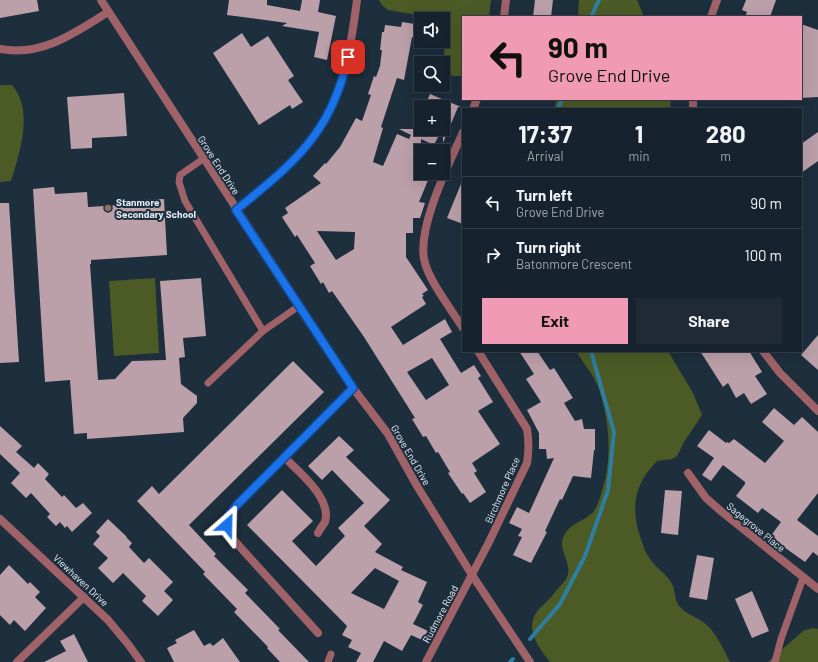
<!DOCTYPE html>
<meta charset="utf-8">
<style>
body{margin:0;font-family:Barlow,sans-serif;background:#1f2a36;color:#f1f3f6;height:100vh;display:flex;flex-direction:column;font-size:15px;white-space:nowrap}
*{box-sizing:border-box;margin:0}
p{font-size:13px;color:#9ea4aa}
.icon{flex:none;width:22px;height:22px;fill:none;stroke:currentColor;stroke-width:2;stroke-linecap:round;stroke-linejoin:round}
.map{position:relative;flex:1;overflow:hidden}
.drawer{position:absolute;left:462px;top:108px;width:340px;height:244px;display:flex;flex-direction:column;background:#16222e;border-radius:0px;box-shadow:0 4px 16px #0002,0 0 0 1px #353f4a}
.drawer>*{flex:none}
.banner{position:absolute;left:462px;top:16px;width:340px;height:84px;border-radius:0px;box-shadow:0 4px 16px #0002,0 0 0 1px #353f4a;background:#f09ab5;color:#111;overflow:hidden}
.fabs{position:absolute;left:414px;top:12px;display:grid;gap:8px}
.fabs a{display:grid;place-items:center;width:36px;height:36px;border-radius:0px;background:#16222e;box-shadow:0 4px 16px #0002,0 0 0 1px #353f4a;font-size:20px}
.pin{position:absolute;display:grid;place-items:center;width:34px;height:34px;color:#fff;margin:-17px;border-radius:8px;box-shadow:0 2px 6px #0006}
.me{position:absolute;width:44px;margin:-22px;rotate:25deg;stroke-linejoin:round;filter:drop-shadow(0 0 3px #0008)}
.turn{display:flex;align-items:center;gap:14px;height:84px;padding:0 20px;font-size:18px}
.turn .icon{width:52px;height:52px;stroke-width:2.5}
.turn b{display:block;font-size:28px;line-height:34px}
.eta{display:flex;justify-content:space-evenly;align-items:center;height:68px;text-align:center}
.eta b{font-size:24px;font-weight:700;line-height:28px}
.action{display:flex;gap:8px;margin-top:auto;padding:8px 20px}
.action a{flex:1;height:46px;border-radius:0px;background:#f09ab5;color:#111;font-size:16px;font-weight:700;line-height:46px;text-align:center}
.action a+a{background:#1f2a36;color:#f1f3f6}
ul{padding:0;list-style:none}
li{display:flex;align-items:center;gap:12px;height:52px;padding:0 20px;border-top:1px solid #353f4a}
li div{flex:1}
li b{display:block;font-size:15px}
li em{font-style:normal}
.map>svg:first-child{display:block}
</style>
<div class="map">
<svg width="818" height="662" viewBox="0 0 818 662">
<rect width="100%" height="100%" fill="#1d2e3d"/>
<!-- green -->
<g fill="#4c5b25">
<path d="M379,0H491L489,17H463V76H453L445,69L443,19H431L423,16L388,10L382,5Z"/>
<path d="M579,0H637L644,17H578Z"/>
<path d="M0,85H12C34,110 20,152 11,181L0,182Z"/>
<path d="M557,99H671L670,109H554Z"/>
<path d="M155,278L159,353L114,356L109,281Z"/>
<path d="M576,351H668L693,393L702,415L684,442L677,456L672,459L657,461C633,485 630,511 642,542C644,548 646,554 650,559C656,568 667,574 672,584C676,591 674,601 680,607C687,615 700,618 708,626C717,635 724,650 730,662H550C538,646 523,628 539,609C545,603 551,598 556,591C559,587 565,582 567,577C573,564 558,551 563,538C568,523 585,522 594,511C598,506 599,500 601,494C613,459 610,418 597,384C592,373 582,361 576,351Z"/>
<path d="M813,628L818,629V662H768L803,631Z"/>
</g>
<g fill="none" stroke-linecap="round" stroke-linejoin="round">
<!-- stream -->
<g stroke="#2c7ea3" stroke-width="4">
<path d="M591,17L599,0"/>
<path d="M558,109L562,99"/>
<path d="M530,639L560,604L585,556L608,490L614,432L591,351"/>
<path d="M510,662L513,659"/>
</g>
</g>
<!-- building -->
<g fill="#bb9fa9" fill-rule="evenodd">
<path d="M0,0H37L39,11L0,18Z"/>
<path d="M229,0H267V5L300,11L302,0H320L318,12L336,16L327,60L314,57L319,32L282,26L287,23L227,15Z"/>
<path d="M535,0H553L551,17H533Z"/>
<path d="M746,0H776L770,17H745L747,12L742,10Z"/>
<path d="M402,22L421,25V39L412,37L404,80L397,78L381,127L383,128L373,162L383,166L397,134L409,139L411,135L399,129H413L421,112V129H442L434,145L421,139V173H431L419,202L425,203L420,218H413V233H406V257L428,290L422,294L424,296L422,297L426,304L391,327L403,345L445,319L452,332L440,339L461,373L474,365L481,376L478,378L493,402L478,411L500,444L472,463L477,471L474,473L486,492L470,503L463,493L462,494L448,473L450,472L438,452L436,453L426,436L423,437L412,419L415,418L364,337L332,291L329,293L323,282L321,284L310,266L315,263L297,235L295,237L282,217L288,213L285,208L321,183L313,176L325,163L326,164L340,147L356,118L362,121L371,95L368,94L374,76L376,77L380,66L382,50H380L382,32H384L385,25L401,27ZM317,231L355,232L354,249L336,260ZM432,358L449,385L426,400L407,372Z"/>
<path d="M801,24L818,30V97L801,98Z"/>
<path d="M242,33L251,47L268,36L294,76L288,80L303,102L292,109L290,105L259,125L213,53Z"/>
<path d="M124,93L127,136L92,138V148L71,149L67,97Z"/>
<path d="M430,94L461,107H458L443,143V107H424Z"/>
<path d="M818,132V161L801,173V144Z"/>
<path d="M463,179V224L447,218Z"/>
<path d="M54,187L55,194L87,192L88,207L139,204V200L164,199L167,255L91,260V264H90L98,380L115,379L132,361L166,360L160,281L201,278L206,336L183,338L185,357L179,358L181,384L197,396V403L183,418L184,432L87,439V433L74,434L70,380L45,382L33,189Z"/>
<path d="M0,203H9L19,362L0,363Z"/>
<path d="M818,335V370L801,355Z"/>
<path d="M519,351H537L550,370L554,368L573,398L564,403L575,421L582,419L584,429H595V450H594L591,478L573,476L562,500L560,499L545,531L547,532L531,563L513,555L522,537L518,536L522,529L509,523L517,507L529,513L554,458L547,459L546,449H539V433L527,410L541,402L526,379L534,374Z"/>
<path d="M700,351H749L762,372L755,376L767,394L751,404L744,393L736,398L728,383L723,387Z"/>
<path d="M293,361L324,392L189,525L216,554L214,556L248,590L245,593L280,629L278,630L309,662H280L267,648L268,647L234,612L237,609L203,574L205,572L137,501L152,486L159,494Z"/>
<path d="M774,408L794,425L802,417L818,432V493L797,520L818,536V556L813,552L805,562L770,537L781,522L762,508L758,513L736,496L745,484V482L723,465L711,481L702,475L714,458L697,446L709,430L726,443L727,442L729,443L734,439L765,463L784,441L762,422Z"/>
<path d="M0,426L22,446L16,452L34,468L38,463L49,474L45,479L62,497L64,495L76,508L83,503L92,513L72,532L67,526L65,528L60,522L56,526L47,517L50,514L31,493L26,498L11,483L20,473L0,454Z"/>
<path d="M339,436L354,450L346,457L390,500L364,526L382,544L375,552L403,567L401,570L427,582L418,602L423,605L413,624L428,631L422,640L411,635L402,651L384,641L373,662H356L361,653L348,647L352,640L342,635L347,626L247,525L282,490L313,521L292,541L316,566L345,536L338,528L364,503L332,470L322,480L308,466ZM375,568L399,581L384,609L351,593Z"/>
<path d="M665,490L682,491L678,535L661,533Z"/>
<path d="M108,519L127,537H126L132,543L129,547L144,563L149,558L173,582L164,591L173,600L158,616L142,601L146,596L123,573L113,583L98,568L108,558L93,544L100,536L96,532Z"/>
<path d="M697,555L714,558L707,600L689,597Z"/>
<path d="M9,565L28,584L30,582L40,592L35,597L46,608L25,631L14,620L10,625L0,615V575Z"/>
<path d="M752,591L769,631L752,638L735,599Z"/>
<path d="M194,630L204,646L210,643L213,646L223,638L240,662H174L167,648L177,643L175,640Z"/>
<path d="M74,634L88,662H44L66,651L60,641Z"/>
</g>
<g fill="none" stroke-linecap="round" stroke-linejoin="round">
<!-- service -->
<g stroke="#a06269" stroke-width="7">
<path d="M203,159L180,175L179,182L185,201L263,331L299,306"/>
<path d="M208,383L263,331"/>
<path d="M328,662L331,654"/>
<path d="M775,662L781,639L803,578"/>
</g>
<!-- minor -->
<g stroke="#a06269" stroke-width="8">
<path d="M504,17L506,0"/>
<path d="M711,17L717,0"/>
<path d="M0,49C41,57 75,33 108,12"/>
<path d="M473,109L477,99"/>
<path d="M693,109V99"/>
<path d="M463,132C449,164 418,225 424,259C428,280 451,309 463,328"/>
<path d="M237,210C264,187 292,165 314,136C343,97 351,47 357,0"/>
<path d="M763,351L780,373L818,411"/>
<path d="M284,457C299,472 332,498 325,522C323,525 320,529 318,533"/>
<path d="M688,473L706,498L722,512L818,589"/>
<path d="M318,633L231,537C226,522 226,518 236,506L353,388"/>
<path d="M17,662L84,597"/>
<path d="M426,662L488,544L527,463C529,451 529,441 527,429L478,351"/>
</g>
<!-- tertiary -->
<g stroke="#a06269" stroke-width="8">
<path d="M101,0L353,388L388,434L417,486L472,575L530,662"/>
<path d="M0,519L108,620L128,644L141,662"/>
</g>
</g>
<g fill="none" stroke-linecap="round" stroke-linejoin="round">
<!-- route casing -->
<g stroke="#114b97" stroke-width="10">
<path id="route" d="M227,525L229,515L236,506L353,388L236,210C264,187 293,165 314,136C331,113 342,84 348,57"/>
</g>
<!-- route -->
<use href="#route" stroke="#1a73e8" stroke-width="7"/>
</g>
<!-- markers -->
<circle fill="#8d6e63" stroke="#1d2e3d" stroke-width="1.5" cx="108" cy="208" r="4"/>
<g text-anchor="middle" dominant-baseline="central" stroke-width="4" stroke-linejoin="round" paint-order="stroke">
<!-- street labels -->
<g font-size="10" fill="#e5eff9" stroke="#1d2e3d">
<text transform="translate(219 165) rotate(57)">Grove End Drive</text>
<text transform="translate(411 455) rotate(60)">Grove End Drive</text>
<text transform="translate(502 490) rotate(-66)">Birchmore Place</text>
<text transform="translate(756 527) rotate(39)">Sagegrove Place</text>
<text transform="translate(81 580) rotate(43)">Viewhaven Drive</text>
<text transform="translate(440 614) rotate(-62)">Rudmore Road</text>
</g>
<!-- poi labels -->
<g font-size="10" font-weight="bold" fill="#e5eff9" stroke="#1d2e3d" text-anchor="start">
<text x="116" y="202">Stanmore<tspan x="116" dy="12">Secondary School</tspan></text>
</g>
</g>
</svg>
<div class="fabs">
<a><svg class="icon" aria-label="sound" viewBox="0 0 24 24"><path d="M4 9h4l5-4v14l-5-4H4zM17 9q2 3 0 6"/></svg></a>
<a><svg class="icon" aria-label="search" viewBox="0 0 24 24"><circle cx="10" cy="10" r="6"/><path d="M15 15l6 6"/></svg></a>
<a>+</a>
<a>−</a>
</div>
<div class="pin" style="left:348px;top:57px;background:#d93025"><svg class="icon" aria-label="arrive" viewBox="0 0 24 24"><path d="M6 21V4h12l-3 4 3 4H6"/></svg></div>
<svg class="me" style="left:227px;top:525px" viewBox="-20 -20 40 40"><path d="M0-17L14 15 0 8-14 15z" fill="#1a73e8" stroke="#fff" stroke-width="4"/></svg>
<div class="banner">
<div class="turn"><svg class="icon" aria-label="left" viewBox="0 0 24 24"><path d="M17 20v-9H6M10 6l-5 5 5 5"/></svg><div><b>90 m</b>Grove End Drive</div></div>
</div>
<section class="drawer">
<div class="eta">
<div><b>17:37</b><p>Arrival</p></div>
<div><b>1</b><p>min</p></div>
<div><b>280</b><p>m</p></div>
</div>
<ul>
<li><svg class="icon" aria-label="left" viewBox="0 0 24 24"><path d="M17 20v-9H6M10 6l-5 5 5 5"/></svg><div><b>Turn left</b><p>Grove End Drive</p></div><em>90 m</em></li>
<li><svg class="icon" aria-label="right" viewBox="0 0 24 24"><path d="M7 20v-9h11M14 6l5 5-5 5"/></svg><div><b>Turn right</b><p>Batonmore Crescent</p></div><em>100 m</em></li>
</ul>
<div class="action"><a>Exit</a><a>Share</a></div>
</section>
</div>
